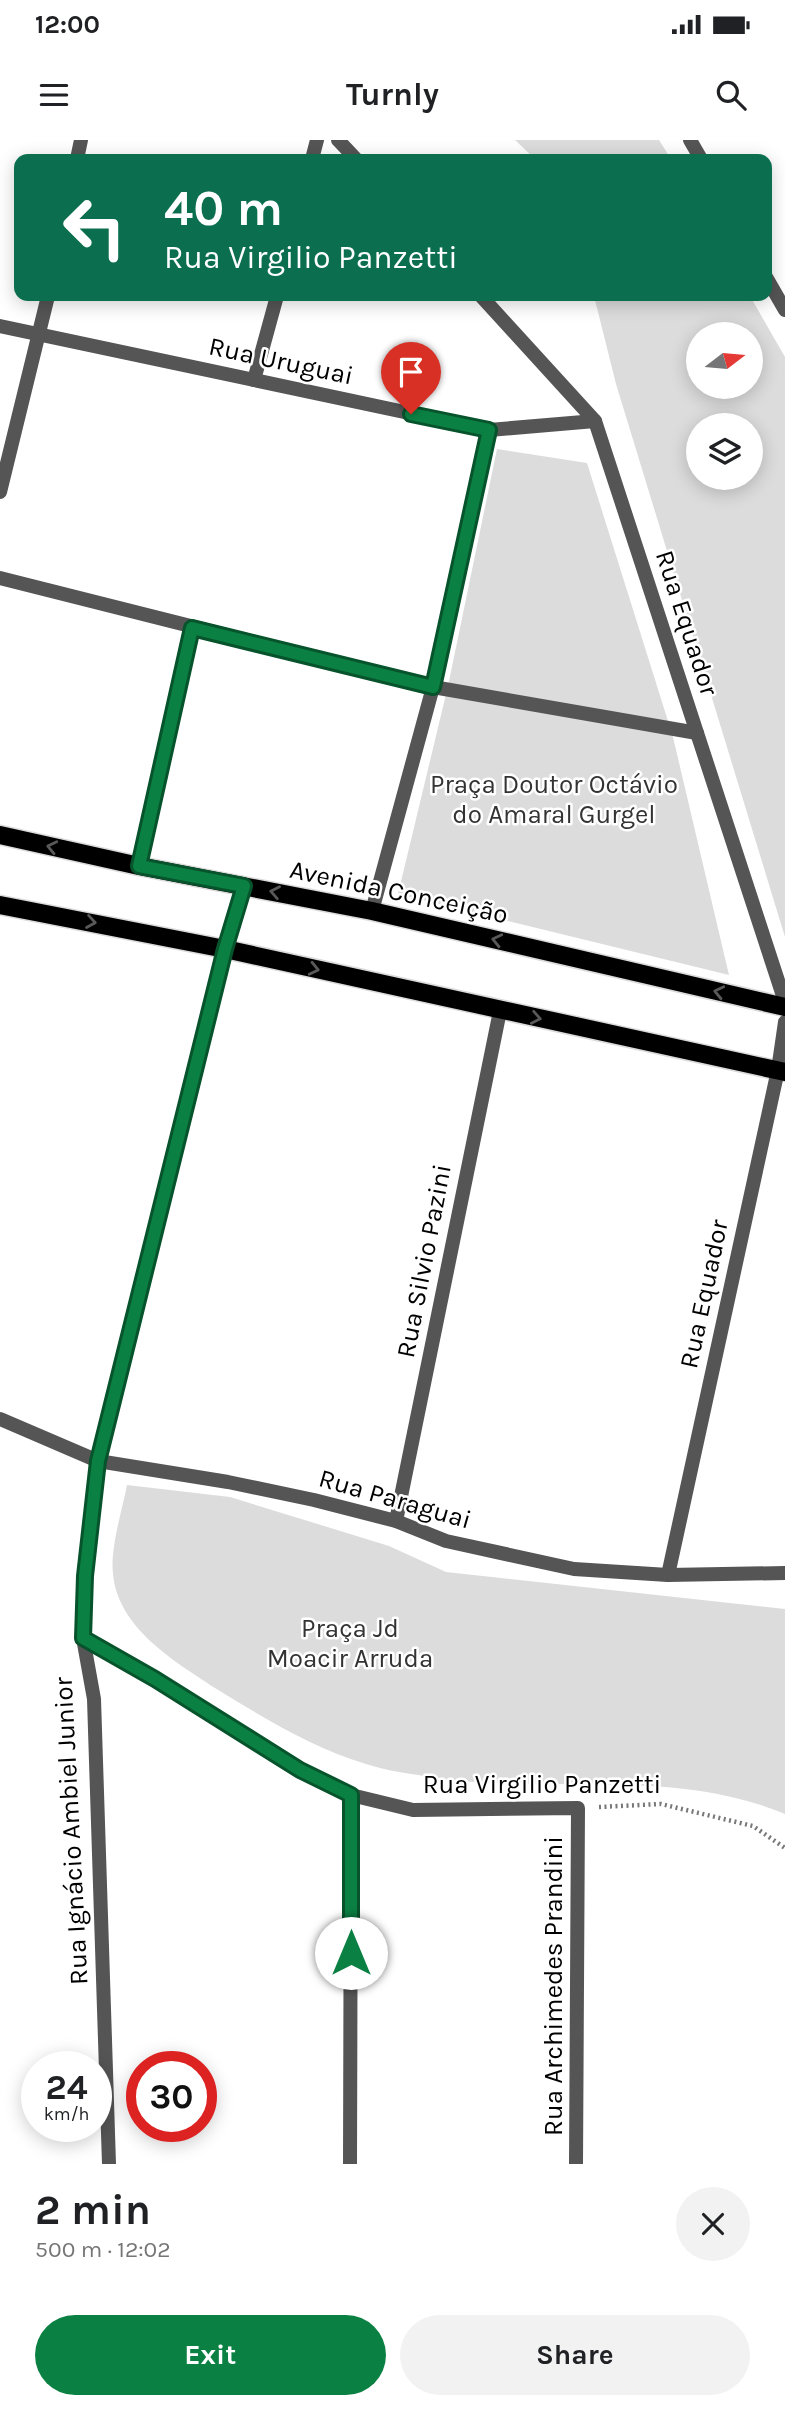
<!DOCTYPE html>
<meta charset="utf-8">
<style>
body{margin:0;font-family:Karla,sans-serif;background:#f2f2f2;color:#202124;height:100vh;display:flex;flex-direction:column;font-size:26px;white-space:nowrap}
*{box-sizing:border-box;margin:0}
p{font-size:23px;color:#757577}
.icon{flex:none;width:38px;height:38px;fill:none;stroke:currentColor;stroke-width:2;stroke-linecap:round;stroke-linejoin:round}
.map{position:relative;height:2024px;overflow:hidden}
.sheet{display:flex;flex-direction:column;background:#fff;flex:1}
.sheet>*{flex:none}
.guide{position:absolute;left:14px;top:14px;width:758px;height:147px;border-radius:14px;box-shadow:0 4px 18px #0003;background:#0b6e4f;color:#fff;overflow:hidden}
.needle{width:46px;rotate:74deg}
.controls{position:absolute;left:686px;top:182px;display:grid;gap:14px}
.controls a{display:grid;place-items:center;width:77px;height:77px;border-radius:50%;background:#fff;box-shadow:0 4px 18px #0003;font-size:35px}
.speed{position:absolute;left:21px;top:1911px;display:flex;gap:14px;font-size:35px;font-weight:700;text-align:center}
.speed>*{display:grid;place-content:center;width:91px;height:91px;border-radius:50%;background:#fff;box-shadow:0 4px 18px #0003;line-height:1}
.speed small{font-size:18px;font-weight:400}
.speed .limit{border:10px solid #d22;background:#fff;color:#111}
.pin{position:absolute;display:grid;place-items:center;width:60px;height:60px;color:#fff;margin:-72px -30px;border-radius:50% 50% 50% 0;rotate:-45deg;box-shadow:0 0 7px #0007}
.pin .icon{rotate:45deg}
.me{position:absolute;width:77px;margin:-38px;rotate:0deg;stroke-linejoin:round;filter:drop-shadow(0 0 5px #0008)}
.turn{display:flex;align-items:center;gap:24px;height:147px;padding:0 35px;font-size:32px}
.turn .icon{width:91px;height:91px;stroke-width:2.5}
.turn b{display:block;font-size:49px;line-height:60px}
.round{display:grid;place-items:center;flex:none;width:74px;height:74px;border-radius:37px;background:#f2f2f2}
.overview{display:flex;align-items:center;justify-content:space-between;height:119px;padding:0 35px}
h1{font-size:42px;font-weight:700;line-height:52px}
.primary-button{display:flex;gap:14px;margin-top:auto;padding:14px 35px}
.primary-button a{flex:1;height:80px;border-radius:42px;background:#0b8043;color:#fff;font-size:28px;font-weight:700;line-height:80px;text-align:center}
.primary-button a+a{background:#f2f2f2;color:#202124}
.status{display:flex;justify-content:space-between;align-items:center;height:49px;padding:0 35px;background:#fff;direction:ltr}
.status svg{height:19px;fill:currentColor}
header{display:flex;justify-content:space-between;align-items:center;height:91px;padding:0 35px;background:#fff;font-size:32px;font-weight:700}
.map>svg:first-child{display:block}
</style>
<div class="status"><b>12:00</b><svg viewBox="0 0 49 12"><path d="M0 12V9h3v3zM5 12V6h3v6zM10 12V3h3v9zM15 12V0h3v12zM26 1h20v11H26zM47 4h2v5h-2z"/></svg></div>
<header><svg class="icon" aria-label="menu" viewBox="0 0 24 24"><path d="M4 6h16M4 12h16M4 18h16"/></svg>Turnly<svg class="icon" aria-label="search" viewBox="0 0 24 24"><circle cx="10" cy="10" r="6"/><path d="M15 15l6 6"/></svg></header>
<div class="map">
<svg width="785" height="2024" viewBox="0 0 785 2024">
<rect width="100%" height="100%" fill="#fff"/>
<!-- green -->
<g fill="#dcdcdc" fill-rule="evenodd">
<path d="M515,0H659L671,19H535Z"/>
<path d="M594,156H750L785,217V797L616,244ZM751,194V247H698V194ZM698,285H751V338H698Z"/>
<path d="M497,309L587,323L673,597L729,835L398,754L448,546Z"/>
<path d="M127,1345L230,1357L389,1406L446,1432L785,1469V1674C667,1625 545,1657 424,1636C405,1633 384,1630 366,1624C313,1608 262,1577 215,1548C174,1521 118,1488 113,1434C110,1408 122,1371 127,1345Z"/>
</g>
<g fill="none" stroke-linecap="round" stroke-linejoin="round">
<!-- primary casing -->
<g stroke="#dbdbdb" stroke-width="21">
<g id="primary">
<path d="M0,695L139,726L372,771L785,867"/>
<path d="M0,765L225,809L785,932"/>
</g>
</g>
<!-- path -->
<path stroke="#777" stroke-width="4.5" stroke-dasharray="2 3.5" stroke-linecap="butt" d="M599,1667L661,1664L753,1686L785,1708"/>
<!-- street -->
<g stroke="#555" stroke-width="14">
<path d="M338,0L356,19"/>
<path d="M690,0L701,19"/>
<path d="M77,19L81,0"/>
<path d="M312,19L317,0"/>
<path d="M766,137L785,170"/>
<path d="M481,156L595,281L785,862"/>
<path d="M0,186L489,290L595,281"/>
<path d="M254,240L277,156"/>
<path d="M0,352L48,156"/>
<path d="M0,438L433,547L697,593"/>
<path d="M139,726L193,488"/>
<path d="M372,771L433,547L489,290"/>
<path d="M0,1279L98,1321L228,1342L314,1360L396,1381L446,1401L574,1429L668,1435L785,1433"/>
<path d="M396,1381L500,871"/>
<path d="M668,1435L778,930L785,882"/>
<path d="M83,1498L188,1559L300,1630L351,1655L413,1670L578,1668L576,2024"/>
<path d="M109,2024L94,1559L83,1498L85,1436L98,1321L225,809L244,746"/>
<path d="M350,2024L351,1655"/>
</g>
<!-- primary -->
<use href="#primary" stroke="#000" stroke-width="18"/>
</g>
<!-- one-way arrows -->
<defs><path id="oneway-chevron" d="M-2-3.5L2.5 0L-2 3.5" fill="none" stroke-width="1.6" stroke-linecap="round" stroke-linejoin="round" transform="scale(1.75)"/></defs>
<g stroke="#595959">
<use href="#oneway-chevron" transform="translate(52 707) rotate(-167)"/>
<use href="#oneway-chevron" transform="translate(275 752) rotate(-169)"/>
<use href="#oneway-chevron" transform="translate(91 782) rotate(10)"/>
<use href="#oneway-chevron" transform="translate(497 800) rotate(-167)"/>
<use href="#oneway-chevron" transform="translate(314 829) rotate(13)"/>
<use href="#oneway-chevron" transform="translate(719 852) rotate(-167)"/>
<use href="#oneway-chevron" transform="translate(536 878) rotate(11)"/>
</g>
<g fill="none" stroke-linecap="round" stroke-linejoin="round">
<!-- route casing -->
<g stroke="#07532c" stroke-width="18">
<path id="route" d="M351,1813V1655L300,1630L155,1539L83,1498L85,1436L98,1321L225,809L244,746L139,726L192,488L433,547L489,290L411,274"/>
</g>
<!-- route -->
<use href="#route" stroke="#0b8043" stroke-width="12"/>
</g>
<g text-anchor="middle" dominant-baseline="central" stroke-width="5" stroke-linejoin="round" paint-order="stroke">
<!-- street labels -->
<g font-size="26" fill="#000" stroke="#fff">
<text transform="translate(281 221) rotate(12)">Rua Uruguai</text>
<text transform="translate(687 483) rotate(72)">Rua Equador</text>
<text transform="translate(399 752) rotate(12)">Avenida Conceição</text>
<text transform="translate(424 1121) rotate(-79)">Rua Silvio Pazini</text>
<text transform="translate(704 1154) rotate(-78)">Rua Equador</text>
<text transform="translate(395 1359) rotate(16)">Rua Paraguai</text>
<text x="542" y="1644">Rua Virgilio Panzetti</text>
<text transform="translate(71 1691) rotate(-93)">Rua Ignácio Ambiel Junior</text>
<text transform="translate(553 1846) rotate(-90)">Rua Archimedes Prandini</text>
</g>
<!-- park labels -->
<g font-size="26" fill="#333" stroke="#fff">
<text x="554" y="644">Praça Doutor Octávio<tspan x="554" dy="30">do Amaral Gurgel</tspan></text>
<text x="350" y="1488">Praça Jd<tspan x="350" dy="30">Moacir Arruda</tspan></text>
</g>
</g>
</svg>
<div class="controls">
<a><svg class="needle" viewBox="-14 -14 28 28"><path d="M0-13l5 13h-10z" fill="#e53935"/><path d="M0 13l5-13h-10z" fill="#757577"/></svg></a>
<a><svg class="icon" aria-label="layers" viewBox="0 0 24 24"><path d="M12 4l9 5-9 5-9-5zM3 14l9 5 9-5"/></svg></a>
</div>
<div class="speed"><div>24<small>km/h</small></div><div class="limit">30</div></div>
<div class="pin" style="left:411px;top:274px;background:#d93025"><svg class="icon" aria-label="arrive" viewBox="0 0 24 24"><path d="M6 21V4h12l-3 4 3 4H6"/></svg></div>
<svg class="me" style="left:351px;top:1813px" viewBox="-20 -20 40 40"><circle r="19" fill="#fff"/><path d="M0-13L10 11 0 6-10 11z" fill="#0b8043"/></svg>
<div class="guide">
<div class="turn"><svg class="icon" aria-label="left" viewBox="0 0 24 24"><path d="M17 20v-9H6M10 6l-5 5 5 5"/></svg><div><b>40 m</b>Rua Virgilio Panzetti</div></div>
</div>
</div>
<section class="sheet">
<div class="overview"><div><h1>2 min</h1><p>500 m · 12:02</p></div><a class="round"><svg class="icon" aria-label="close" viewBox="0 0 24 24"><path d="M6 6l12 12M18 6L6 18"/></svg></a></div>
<div class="primary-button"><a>Exit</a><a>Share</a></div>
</section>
